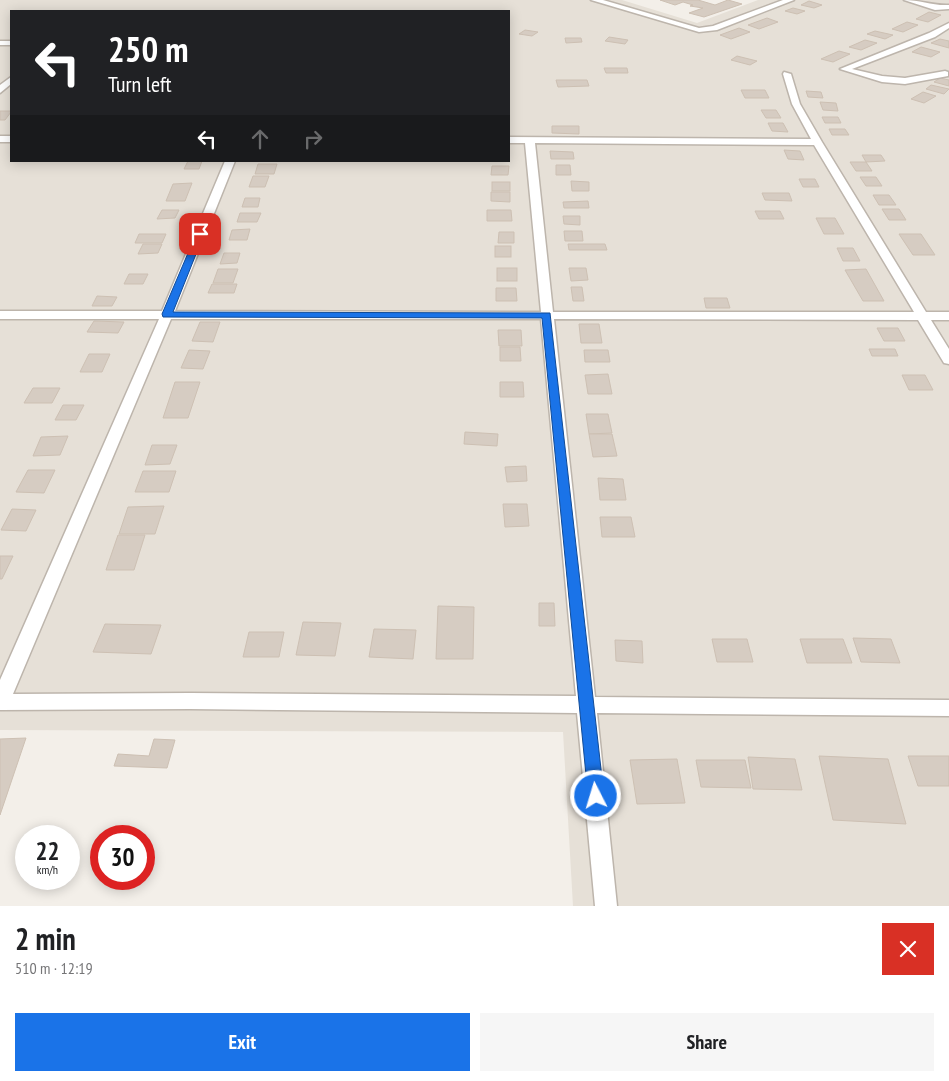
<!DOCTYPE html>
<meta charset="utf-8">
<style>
body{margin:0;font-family:"PT Sans Narrow",sans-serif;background:#f6f6f6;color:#202124;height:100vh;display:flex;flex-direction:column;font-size:19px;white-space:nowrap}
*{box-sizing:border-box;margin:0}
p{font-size:16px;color:#757577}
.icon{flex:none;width:28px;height:28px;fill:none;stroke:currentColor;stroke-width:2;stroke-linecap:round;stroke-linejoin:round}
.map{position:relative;height:906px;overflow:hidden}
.drawer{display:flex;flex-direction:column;background:#fff;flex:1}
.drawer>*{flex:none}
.top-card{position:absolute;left:10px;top:10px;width:500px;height:152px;border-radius:0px;box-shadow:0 2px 12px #0003;background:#202124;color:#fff;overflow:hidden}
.speed{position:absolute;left:15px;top:825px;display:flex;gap:10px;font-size:25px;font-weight:700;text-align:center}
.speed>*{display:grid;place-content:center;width:65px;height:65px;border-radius:50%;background:#fff;box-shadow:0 2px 12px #0003;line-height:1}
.speed small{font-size:12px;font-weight:400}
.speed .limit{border:8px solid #d22;background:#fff;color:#111}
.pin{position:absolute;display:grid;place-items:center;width:42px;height:42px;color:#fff;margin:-21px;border-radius:10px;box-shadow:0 2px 8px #0006}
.me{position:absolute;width:55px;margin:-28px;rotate:355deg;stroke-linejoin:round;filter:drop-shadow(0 0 4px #0008)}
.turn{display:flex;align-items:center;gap:18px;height:105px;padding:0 15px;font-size:22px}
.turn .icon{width:65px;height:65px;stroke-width:2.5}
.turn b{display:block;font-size:35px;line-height:42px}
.lanes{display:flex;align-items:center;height:48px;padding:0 15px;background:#0003;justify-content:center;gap:25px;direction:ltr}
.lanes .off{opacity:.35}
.round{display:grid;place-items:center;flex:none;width:52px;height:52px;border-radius:0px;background:#f6f6f6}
.summary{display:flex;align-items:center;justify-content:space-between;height:85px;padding:0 15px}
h1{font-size:30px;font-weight:700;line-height:38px}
.cta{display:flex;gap:10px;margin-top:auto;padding:10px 15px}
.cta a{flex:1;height:58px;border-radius:0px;background:#1a73e8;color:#fff;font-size:20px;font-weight:700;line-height:58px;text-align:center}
.cta a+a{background:#f6f6f6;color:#202124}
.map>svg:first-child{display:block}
</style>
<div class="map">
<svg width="949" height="906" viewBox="0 0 949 906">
<rect width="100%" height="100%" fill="#f3efe9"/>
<!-- residential -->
<path fill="#e6e0d7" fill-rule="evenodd" d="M0,0H622L697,23L758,0H949V906H573L563,732L0,730ZM11,11H509V161H11Z"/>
<!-- building -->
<g fill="#d6ccc2" stroke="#cdc0b3">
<path d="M660,0H698L715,5L728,0L742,4L704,17L689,13L703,8L690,6L693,5L683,2L675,5Z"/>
<path d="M809,1L822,5L814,8L801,5Z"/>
<path d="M793,8L805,11L797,14L785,11Z"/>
<path d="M929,12L941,15L928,22L916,19Z"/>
<path d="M767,18L778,22L759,29L748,25Z"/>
<path d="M907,22L918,25L903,32L892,29Z"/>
<path d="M739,28L750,32L731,39L720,35Z"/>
<path d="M525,30L538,32L532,36L519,34Z"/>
<path d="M875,31L893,35L885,39L867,34Z"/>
<path d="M609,37L628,40L625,44L605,41Z"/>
<path d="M565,38H581L582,42L566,43Z"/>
<path d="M940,39L949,41V48L931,43Z"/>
<path d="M865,40L877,43L861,50L849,47Z"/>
<path d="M921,47L940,52L931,57L912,52Z"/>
<path d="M839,51L850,54L833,62L821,59Z"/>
<path d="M737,56L757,61L750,65L731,60Z"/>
<path d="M604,68H627L628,73H606Z"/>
<path d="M940,78L949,80V86L934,82Z"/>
<path d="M556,80H587L589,86L558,87Z"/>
<path d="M931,85L949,89L944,94L926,89Z"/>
<path d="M741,90H765L769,98H745Z"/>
<path d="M806,91L821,92L823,98L808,97Z"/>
<path d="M923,92L936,96L924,103L911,99Z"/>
<path d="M820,102L836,103L838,111L823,110Z"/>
<path d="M761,110H776L781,118H766Z"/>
<path d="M0,111H11V112L5,120H0Z"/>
<path d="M822,117H838L841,123H825Z"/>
<path d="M768,123H783L788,132L772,131Z"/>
<path d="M552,126H579V134L552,133Z"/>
<path d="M829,129H845L849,135H832Z"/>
<path d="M784,150L800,151L804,160L788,159Z"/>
<path d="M550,151L573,152L574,159H551Z"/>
<path d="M862,155H881L885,161L866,162Z"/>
<path d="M188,161H202L199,169H184Z"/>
<path d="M850,162H866L872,171H856Z"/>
<path d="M258,164H277L274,174H255Z"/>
<path d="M556,165H570L571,175H556Z"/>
<path d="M492,166H509L508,175H491Z"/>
<path d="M253,176H269L265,187H249Z"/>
<path d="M860,177H876L882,186H866Z"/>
<path d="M799,179H815L819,187H803Z"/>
<path d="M571,181L589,182V191H572Z"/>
<rect x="492" y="182" width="18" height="9"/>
<path d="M192,183L185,201H166L173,184Z"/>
<path d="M491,192H510V202L491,201Z"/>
<path d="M762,193H789L792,201L765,200Z"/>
<path d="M873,195H889L896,205H879Z"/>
<path d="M245,198H260L258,207H242Z"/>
<path d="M588,201L589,208H564L563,202Z"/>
<path d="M882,209H899L906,220H889Z"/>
<path d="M162,210H179L175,218L157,219Z"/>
<path d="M487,210H511L512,221H487Z"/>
<path d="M755,211H780L784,219H759Z"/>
<path d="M240,213H261L257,222H237Z"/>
<path d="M563,216H580V225L564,224Z"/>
<path d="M816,218H835L844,234H824Z"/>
<path d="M250,229L247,240H229L232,230Z"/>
<path d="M564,231H582L583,241H565Z"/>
<path d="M499,232H514V243H498Z"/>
<path d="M139,234H166L162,243H135Z"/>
<path d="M899,234H921L935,255H913Z"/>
<path d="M143,244H162L158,253L138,254Z"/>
<path d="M568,244H605L607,250H569Z"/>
<rect x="495" y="246" width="16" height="11"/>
<path d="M837,248H853L860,261H843Z"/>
<path d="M224,253H240L237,263L220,264Z"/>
<rect x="497" y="268" width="20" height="13"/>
<path d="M569,268H586L588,280L571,281Z"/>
<path d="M218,269H238L233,283H213Z"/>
<path d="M866,269L884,301H863L845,270Z"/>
<path d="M129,274H148L143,284H124Z"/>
<path d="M212,284H237L234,293H208Z"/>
<path d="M571,287H582L584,301H573Z"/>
<path d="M496,288H516L517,301H496Z"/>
<path d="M97,296L117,297L112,306H92Z"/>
<path d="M704,298H727L730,308H706Z"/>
<path d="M94,321L124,322L118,333L87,332Z"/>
<path d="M200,322H220L213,342L192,341Z"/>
<path d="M579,324H599L602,343H581Z"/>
<path d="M877,328H898L905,341H884Z"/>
<path d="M498,330H521L522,346H499Z"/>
<path d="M500,347H520L521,361H500Z"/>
<path d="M869,349H895L898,356H872Z"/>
<path d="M189,350L210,351L203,369L181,368Z"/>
<path d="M584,350H608L610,362H585Z"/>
<path d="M89,354H110L102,372H80Z"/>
<path d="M608,374L612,394H588L585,375Z"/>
<path d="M902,375H925L933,390H909Z"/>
<path d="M175,382H200L188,418H163Z"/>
<path d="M500,382H523L524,397H500Z"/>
<path d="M33,388H60L52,403H24Z"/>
<path d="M63,405H84L76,420H55Z"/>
<path d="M586,414H608L612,433L589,434Z"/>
<path d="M465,432L498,434L497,446L464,444Z"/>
<path d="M589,434H612L617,456L593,457Z"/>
<path d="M68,436L60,455L33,456L41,437Z"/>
<path d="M152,445H177L170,464L145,465Z"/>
<path d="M526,466L527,481L507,482L505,467Z"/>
<path d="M28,470H55L44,493L16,492Z"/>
<path d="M143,471H176L169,492H135Z"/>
<path d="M598,478L623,479L626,500H600Z"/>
<path d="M503,504H527L529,526L505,527Z"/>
<path d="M164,506L155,534H119L128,507Z"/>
<path d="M12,509L36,510L26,531L1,530Z"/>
<path d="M600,517H631L635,537H602Z"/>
<path d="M118,535H145L134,570H106Z"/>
<path d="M0,556H13L2,579H0Z"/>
<path d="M539,603H554L555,626H539Z"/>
<path d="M438,606L474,607L473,659H436Z"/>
<path d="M303,622L341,623L335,656L296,655Z"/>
<path d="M105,624L161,625L151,654L93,652Z"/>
<path d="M374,629L416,630L413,659L369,657Z"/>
<path d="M249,632H284L279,657H243Z"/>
<path d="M853,638L891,639L900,663L861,662Z"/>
<path d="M712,639H747L753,662H717Z"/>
<path d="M800,639H843L852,663H807Z"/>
<path d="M615,640L642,641L643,663L616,661Z"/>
<path d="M26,738L0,815V739Z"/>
<path d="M154,739L175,740L167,768L114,766L118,754L149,756Z"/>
<path d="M819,756L888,759L906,824L833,820Z"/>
<path d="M908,756H949V786H918Z"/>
<path d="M748,757L795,759L802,790L753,789Z"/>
<path d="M677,759L685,803L637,804L630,760Z"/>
<path d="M696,760H745L751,788L701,787Z"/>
</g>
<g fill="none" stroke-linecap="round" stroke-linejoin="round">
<!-- minor casing -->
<g stroke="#bdb5ac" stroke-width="3">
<g id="minor">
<path d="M591,0H603L699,28L713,26L783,0H794L717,30L699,32Z"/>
<path d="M904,0C920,0 933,6 949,5V9L935,10Z"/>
<path d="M949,23V28L935,37L852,69L882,76L905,78L945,71L948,72V76L905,84L882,82L840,69L929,33Z"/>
<rect x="0" y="41" width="11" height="4"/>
<path d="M784,72L791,74L800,104L822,142L926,312H949V320H931L949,349V364L944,363L918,320L554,319L595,697L949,700V716L597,713L617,906H595L577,713L190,709L0,710V680L159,319H0V311H162L225,161H235L175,311L541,312L525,143H509V137L811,139L792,104L783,74ZM535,143L814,145L914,312H553ZM171,319H541L576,696L190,693L13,694Z"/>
<path d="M11,77V84L0,93V85Z"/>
<rect x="0" y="136" width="11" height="6"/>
</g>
</g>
<!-- minor -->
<use href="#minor" fill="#fff" fill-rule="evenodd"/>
</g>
<!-- route -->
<path fill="#1a73e8" stroke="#114b97" d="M197,232L204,234L173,312L550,313L604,796L601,802L596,804L590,802L588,796L542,318L163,317L162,314Z"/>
</svg>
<div class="speed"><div>22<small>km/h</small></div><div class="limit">30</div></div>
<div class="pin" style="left:200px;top:234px;background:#d93025"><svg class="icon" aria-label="arrive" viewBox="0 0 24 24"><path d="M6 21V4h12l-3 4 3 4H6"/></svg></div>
<svg class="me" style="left:596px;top:796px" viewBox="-20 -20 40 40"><circle r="17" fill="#1a73e8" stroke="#fff" stroke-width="3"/><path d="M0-11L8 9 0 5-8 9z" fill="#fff"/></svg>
<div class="top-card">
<div class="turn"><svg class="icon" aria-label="left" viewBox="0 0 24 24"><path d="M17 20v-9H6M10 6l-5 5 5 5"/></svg><div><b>250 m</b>Turn left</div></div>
<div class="lanes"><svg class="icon" aria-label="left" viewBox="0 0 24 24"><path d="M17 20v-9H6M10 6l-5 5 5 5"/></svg><svg class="icon off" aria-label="ahead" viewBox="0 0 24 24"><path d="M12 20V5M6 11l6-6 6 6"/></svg><svg class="icon off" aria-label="right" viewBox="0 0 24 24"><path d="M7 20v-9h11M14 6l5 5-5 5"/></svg></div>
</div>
</div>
<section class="drawer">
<div class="summary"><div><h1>2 min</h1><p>510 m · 12:19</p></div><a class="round" style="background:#d93025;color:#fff"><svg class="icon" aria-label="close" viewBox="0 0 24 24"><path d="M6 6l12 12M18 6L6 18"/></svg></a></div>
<div class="cta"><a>Exit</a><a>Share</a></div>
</section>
